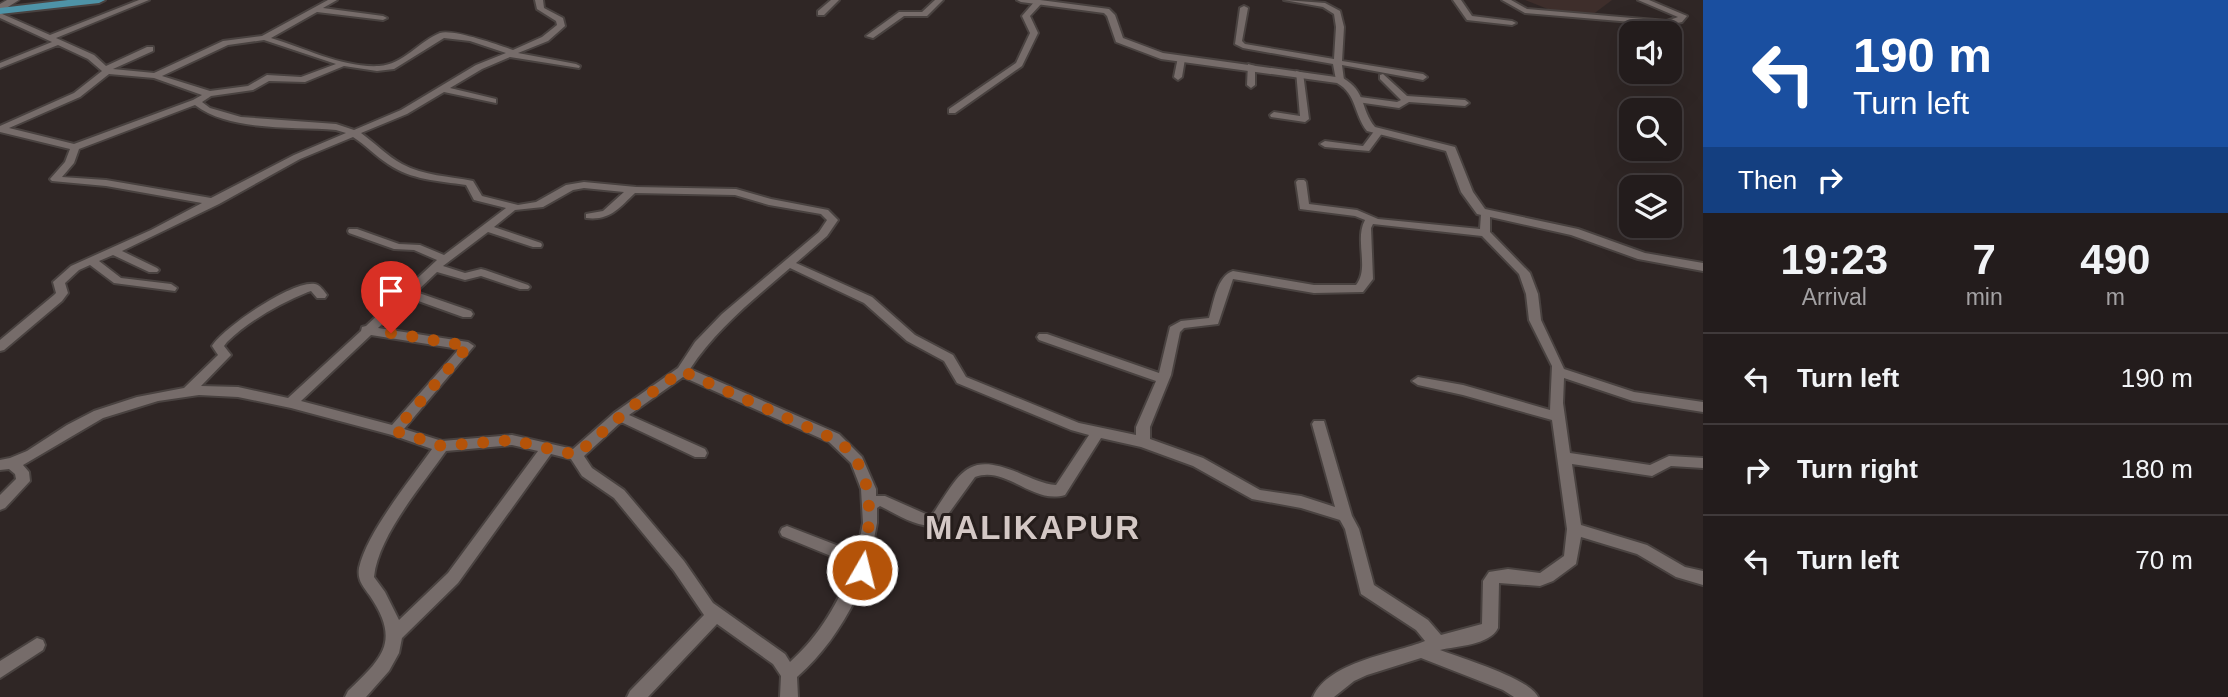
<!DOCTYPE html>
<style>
body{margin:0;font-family:Helvetica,sans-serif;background:#2f2929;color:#f1f3f6;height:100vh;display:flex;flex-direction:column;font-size:26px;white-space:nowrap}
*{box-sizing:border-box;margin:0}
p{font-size:23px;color:#a3a1a3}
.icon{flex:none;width:38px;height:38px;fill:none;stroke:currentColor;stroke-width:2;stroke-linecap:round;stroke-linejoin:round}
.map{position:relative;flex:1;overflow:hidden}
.details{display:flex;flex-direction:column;background:#231c1c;width:525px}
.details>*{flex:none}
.hud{background:#1a4fa0;color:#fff;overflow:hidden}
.controls{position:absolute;left:1619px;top:21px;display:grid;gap:14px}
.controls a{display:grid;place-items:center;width:63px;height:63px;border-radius:14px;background:#231c1c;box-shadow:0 7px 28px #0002,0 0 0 2px #403a3b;font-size:35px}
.pin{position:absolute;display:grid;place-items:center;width:60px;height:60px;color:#fff;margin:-72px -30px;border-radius:50% 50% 50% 0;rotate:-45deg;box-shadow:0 0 7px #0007}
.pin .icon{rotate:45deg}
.me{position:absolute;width:77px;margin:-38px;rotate:8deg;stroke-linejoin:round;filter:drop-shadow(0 0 5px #0008)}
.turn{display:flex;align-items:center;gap:24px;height:147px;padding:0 35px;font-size:32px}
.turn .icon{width:91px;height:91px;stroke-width:2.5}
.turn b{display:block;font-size:49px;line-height:60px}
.then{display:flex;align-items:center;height:66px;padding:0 35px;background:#0003;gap:14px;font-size:26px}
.eta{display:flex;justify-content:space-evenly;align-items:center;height:119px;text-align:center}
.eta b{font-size:42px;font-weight:700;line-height:49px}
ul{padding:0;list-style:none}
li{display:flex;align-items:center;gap:21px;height:91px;padding:0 35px;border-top:2px solid #403a3b}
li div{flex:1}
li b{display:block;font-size:26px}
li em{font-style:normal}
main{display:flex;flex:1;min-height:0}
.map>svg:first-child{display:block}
</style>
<main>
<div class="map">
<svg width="1703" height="697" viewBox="0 0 1703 697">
<rect width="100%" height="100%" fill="#2f2625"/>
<!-- built -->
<path fill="#3e2e2b" d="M1525,0H1612L1592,15L1553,11Z"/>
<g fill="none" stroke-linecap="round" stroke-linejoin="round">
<!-- minor casing -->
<g stroke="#494240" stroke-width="4">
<g id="minor">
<path d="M139,0H149L56,38L94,55L106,66L147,47H153V51L113,69L154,73L223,41L262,36L328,0H337L323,8L383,16L387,18L383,20L317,12L271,38C305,48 343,68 379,66C403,65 419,41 440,33C454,29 498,45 513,50L542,37L557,25L556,21L537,9L535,0H543L544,8L563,18L565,26L548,41L518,53L576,64L580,66L579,68L510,57L482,69L450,88L496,99V103L444,92L407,114L361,133C375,143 387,156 402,164C424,176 449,176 473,181L482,196L518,205L536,202L566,185L584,182L636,187L736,189L771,199L828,210L838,220L827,236L796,263L872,297L915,335L953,355L966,377L1079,423L1136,435V427L1156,381L1039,340L1037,337L1039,334H1047L1159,373L1170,327L1181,321L1209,318C1214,302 1217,276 1233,271L1314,285H1356C1370,268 1354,240 1365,220L1355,216L1300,209L1296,182L1298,180H1304L1306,182L1309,204L1357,210L1378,219L1480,229L1481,214L1486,211L1490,212V232L1530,273L1538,294L1541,320L1564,369L1634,392L1703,402V412L1633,401L1564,378L1563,403L1570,453L1650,465L1669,456L1703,458V468L1671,466L1652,476L1572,464L1581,525L1647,545L1685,567L1703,571V585L1676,577L1637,554L1581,537L1576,564L1553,581L1540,586L1499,583L1498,628C1490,645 1457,646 1440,650C1461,658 1529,678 1538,697H1514L1503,690L1421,658L1367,675L1354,681L1334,697H1313C1329,661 1393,654 1425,641L1416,630L1361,594L1345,529L1340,520L1301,508L1252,499L1193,466L1141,447L1101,438L1065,495C1033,505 1006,465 975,477L941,524C921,531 899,515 880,506L877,508V523L870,560L872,563C866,574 862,586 856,598C841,628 823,654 797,677L798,697H780L781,676L773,664L717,624L648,697H627L630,691L704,615L674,571L614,498L582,476L571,459L551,454L458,583L402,638L399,653L389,671L366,697H345L348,691C382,658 401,642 370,596C363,586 357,580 359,568C367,532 411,479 432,449L392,435L291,408L238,397L199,395L158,401L103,418L23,465L29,472L30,481L5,508L0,510V495L16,479L15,474L9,469L0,470V460L10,458L27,451L67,425L94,411L137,397L184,388L218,355L212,346C224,327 293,280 315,284C320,285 324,291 327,295L325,298H317L311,291L308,292C279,304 250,320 227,342L224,346L231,355L201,386L238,387L288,398L361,331L362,327L366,326L437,260L414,250L394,249L349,233L348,231L349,229H357L399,244L420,245L444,255L506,208L474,200L466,185C439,181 411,180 388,164C375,156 366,145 353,137L300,159L219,204L122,251L157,268L159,270L157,272H149L113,255L99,261L121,278L171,284L177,288L175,291L114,283L90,265L79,270L65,283L68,293L62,301L4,350L0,351V340L54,295L56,293L53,282L71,266L151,230L202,203L106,186L52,181L50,179L65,162L70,149L0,132V126L74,93L102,71L88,59L58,45L0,68V63L52,42L0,18V13L50,35ZM444,38L470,41L506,53L476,65L401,110L354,130L336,124L241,117L210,108L202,102L211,96L253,90L269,81L305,82L344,66L377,71L394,69ZM264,40L336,64L301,77L267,75L248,86L210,91L162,76L228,45ZM109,74L154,78L202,95L193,100L74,144L9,128L80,97ZM195,105C230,132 294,126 336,130L346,133L294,155L211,198L106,180L62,177L74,163L79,149ZM584,188L624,192L603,211L586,214V218C610,221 619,208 635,193L735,195L769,205L821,214L827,220L819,232L722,314L695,342L678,368L614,413L573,449L512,435L442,441L404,429L474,346L468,342L378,328L410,298L463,317H471L473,314L471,311L416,292L437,272L465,280L481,276L520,289H528L530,287L528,285L485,270L481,269L465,273L443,266L488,232L533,247H541L542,245L541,243L494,227L515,210L543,207L573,190ZM1373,224L1482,236L1519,274L1526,294L1529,320L1552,366L1550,410L1463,385L1418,377L1412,381L1418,385L1463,395L1552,420L1567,529L1564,556L1540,573L1508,569L1489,572L1483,581L1482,624L1441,635L1428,620L1374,585L1359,529L1352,516L1324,421H1314L1312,424L1335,507L1301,496L1260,490L1203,458L1150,439V427L1171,375L1180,332L1184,328L1218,324L1233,279L1314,293L1363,292L1373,279L1371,228ZM790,268L864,303L907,341L944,361L957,383L1071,430L1089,435L1056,485C1043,484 1031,478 1019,473C965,450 960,475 932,515H928L885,496H876V489L862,457L839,434L690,369C716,329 753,300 790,268ZM371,335L459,349L392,425L301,401ZM683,377L829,442L851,463L861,489L863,523L857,553L787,526L782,528L780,532L782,536L853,565C839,602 820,635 790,662L785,654L713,603L684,561L624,490L592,468L584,456L621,422L695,457H705L707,453L705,449L629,415ZM512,445L538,451L448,573L399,620L385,592L374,577C378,536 423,484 446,451Z"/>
<path d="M831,0H839L824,15H818V11Z"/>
<path d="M935,0H943L927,16H904L873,38L866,36L899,12H922Z"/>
<path d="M1284,0L1325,3L1340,11L1344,27L1342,61L1423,74L1427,77L1423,80L1342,65L1344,80L1340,83L1336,80L1333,64L1243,48L1235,44L1240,8L1244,6L1248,8L1242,41L1245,44L1334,59L1336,27L1334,14L1323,7Z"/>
<path d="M1453,0H1461L1472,16L1512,21L1516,23L1512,25L1467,20Z"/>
<path d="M1502,0H1511L1527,9L1667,21L1678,17L1638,0H1649L1687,16L1682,22L1667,25L1525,13Z"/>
<path d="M1035,1L1042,3L1030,16L1038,33L1022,66L955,113H949V109L1016,63L1030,33L1022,16Z"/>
<path d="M1178,57L1185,59L1182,77L1178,80L1174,77Z"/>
<path d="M1248,64L1255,66V85L1251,88L1247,85Z"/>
<path d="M1296,71L1303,73L1309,119L1305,122L1271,117L1270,115L1274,112L1300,116Z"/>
<path d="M1383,74L1407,96L1465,100L1469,103L1465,106L1409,102L1399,108L1357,102V98L1360,97L1397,102L1401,100L1380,79V75Z"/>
<path d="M1378,129L1383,132L1369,151L1325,147L1320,144L1325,141L1363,146L1375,130Z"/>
<path d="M37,638L43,640L45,645L43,650L0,678V661Z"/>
</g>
</g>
<!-- tertiary casing -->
<g stroke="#494240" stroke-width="4">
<path id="tertiary" d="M1017,0H1040L1109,9L1115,15L1123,38L1163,53L1343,78C1367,92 1360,109 1375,127L1455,147L1473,192L1485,209L1578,229L1645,253L1703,263V271L1638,259L1571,235L1477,214L1461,192L1446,151L1367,131C1354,115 1357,94 1337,83L1161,59L1116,42L1107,16L1104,13L1021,2Z"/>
</g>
<!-- secondary casing -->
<g stroke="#494240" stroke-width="3">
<path id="secondary" d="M7,0H19L0,12V4Z"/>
</g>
<!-- primary casing -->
<g stroke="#494240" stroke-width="4">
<path id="primary" d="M68,0H105L99,3L0,14V8Z"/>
</g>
<!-- minor -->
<use href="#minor" fill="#766c6a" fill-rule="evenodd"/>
<!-- tertiary -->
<use href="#tertiary" fill="#766c6a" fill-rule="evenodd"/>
<!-- secondary -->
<use href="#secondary" fill="#766c6a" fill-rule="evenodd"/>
<!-- primary -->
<use href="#primary" fill="#4e93a7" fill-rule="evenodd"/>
</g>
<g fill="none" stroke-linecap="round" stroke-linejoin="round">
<!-- route -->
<path stroke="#b45309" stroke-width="12" stroke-dasharray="0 21.6" d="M391,333L468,346L395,431L442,446L512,440L576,455L630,408L682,371L834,439C879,466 871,526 862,570"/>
</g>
<g text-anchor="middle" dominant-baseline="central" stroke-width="6" stroke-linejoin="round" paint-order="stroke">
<!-- near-district labels -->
<g font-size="33" font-weight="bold" letter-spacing="2" fill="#d4c8c5" stroke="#251d1b">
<text x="1033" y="527">MALIKAPUR</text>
</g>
</g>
</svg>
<div class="controls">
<a><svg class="icon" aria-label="sound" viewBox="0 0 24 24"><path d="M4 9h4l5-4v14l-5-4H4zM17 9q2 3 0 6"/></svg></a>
<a><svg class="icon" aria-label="search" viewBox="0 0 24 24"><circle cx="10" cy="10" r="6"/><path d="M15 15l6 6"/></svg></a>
<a><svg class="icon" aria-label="layers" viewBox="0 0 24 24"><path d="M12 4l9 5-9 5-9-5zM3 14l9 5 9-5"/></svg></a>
</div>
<div class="pin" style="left:391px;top:333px;background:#d93025"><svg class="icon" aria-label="arrive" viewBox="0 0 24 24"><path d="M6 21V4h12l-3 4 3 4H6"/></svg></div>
<svg class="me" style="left:862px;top:570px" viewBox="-20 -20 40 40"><circle r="17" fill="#b45309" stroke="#fff" stroke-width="3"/><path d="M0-11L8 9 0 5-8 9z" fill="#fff"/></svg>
</div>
<section class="details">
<div class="hud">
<div class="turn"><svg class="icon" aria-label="left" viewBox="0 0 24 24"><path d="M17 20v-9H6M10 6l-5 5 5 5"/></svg><div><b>190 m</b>Turn left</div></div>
<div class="then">Then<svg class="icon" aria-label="right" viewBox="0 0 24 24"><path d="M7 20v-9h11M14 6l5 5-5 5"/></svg></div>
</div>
<div class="eta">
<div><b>19:23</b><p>Arrival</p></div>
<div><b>7</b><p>min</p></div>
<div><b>490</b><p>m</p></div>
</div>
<ul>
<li><svg class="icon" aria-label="left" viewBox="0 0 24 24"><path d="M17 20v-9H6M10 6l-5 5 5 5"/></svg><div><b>Turn left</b></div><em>190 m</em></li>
<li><svg class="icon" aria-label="right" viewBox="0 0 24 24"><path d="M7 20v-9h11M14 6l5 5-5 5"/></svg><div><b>Turn right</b></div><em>180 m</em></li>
<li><svg class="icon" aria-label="left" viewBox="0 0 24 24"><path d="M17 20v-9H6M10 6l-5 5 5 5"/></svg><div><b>Turn left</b></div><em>70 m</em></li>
</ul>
</section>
</main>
